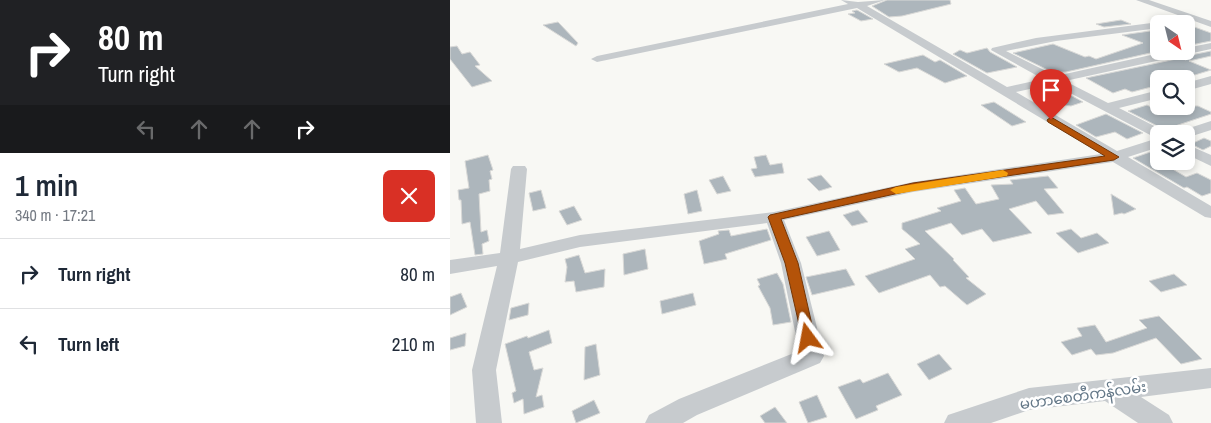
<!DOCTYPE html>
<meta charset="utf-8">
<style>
body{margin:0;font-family:"Archivo Narrow","Noto Sans Myanmar",sans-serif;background:#f2f2f3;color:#1f2937;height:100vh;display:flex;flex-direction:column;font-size:19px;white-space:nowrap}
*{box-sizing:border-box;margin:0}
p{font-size:16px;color:#747a83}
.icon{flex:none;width:28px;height:28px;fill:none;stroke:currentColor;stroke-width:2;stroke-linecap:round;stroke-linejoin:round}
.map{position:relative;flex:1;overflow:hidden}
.drawer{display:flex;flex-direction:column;background:#fff;width:450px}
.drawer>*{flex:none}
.hud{background:#202124;color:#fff;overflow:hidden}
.needle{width:32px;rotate:145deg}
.buttons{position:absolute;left:700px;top:15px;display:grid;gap:10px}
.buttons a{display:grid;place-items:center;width:45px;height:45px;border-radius:8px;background:#fff;box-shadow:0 2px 8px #0003;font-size:25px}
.pin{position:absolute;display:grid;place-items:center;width:42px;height:42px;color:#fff;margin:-51px -21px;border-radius:50% 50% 50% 0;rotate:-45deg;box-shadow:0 0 5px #0007}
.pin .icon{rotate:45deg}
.me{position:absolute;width:55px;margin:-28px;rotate:347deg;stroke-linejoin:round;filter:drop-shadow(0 0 4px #0008)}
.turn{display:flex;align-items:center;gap:18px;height:105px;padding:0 15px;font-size:22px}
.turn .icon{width:65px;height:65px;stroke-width:2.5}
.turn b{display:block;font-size:35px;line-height:42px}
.lanes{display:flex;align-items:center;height:48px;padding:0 15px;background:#0003;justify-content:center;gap:25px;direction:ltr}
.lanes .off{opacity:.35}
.round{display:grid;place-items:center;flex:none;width:52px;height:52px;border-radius:8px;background:#f2f2f3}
.headline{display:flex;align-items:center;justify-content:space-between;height:85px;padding:0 15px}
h1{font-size:30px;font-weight:600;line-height:38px}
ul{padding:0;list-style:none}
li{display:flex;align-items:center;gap:15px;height:70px;padding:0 15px;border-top:1px solid #e0e1e3}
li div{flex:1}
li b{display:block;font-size:19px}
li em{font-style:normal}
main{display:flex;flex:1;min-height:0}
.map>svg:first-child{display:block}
</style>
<main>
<section class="drawer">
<div class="hud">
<div class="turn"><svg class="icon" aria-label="right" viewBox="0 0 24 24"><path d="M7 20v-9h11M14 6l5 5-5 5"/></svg><div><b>80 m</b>Turn right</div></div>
<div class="lanes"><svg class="icon off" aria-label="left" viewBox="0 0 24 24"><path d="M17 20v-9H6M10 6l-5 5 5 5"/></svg><svg class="icon off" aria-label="ahead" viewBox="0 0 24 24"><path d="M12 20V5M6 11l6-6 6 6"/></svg><svg class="icon off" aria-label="ahead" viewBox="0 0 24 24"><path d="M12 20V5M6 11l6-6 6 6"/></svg><svg class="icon" aria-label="right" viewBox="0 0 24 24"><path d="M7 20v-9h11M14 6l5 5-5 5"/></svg></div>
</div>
<div class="headline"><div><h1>1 min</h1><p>340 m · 17:21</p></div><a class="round" style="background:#d93025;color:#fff"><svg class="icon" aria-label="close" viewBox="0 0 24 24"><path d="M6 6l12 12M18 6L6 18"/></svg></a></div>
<ul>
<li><svg class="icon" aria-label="right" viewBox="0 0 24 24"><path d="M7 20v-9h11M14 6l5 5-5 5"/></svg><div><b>Turn right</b></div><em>80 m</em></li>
<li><svg class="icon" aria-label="left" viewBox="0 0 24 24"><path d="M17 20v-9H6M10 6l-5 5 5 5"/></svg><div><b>Turn left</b></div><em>210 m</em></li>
</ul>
</section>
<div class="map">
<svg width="761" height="423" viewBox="0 0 761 423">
<rect width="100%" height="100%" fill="#f8f8f4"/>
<!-- building -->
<g fill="#adb6bc" stroke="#d9d9d7">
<path d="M437,0H500L501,4L452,16L439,17L422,6Z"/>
<path d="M407,10L423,19L411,21L398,14L405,13L402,11Z"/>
<path d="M671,20L681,24L654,27L646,24Z"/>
<path d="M108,22L128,43L126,46L93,25Z"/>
<path d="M736,24L761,33V41L736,46Z"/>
<path d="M700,31L709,35V51L616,72H602L563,53L603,44L635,57L639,56L646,59L693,43L672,35Z"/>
<path d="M7,46L12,54L20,52L30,65L25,66L42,81L22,87L0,59V47Z"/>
<path d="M537,48L540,52L567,67L537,73L503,54L510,50L517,53Z"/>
<path d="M761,51V56L739,61L761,70L732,79H709V85L682,92L675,89L663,93L636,78L731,58L736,60V56Z"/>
<path d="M473,55L485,62L490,60L517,76L495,83L467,68L449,72L434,64Z"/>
<path d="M615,92L633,102L621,106L614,105L603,98Z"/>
<path d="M544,102L576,122L562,126L531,105Z"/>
<path d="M697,105L703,108L707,106H748L761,112V114L722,127L717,131L678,111Z"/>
<path d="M656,114L693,133L677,139L665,132L646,137L626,125Z"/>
<path d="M754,138L761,141V146L753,150L741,144Z"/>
<path d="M709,149V161L736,177L747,173L761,180V193L752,196L737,187L734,188L683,158Z"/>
<path d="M38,155L43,170L40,171L42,179L39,180L40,191L29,194L31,232L37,230L39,241L32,244L33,254L25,255L20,222L12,224L11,200H9L8,190L19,188L15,161Z"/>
<path d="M316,155L320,165L332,163L334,173L305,177L301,169L307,168L304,157Z"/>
<path d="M371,175L382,187L369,191L357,179Z"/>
<path d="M273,176L281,191L267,194L259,180Z"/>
<path d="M598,176L608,188L594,189L614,213L598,215L586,201L559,209L582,233L543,242L532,229L512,235L501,223L475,231L504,259L503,260L519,277L516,278L536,294L517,305L495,286L490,287L480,275L429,293L415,276L465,259L455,249L470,244L452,229V223L491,211L487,208L511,201L504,190L515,188L526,204L549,199L541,185L563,184L560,180Z"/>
<path d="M91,190L96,208L83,211L79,193Z"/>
<path d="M247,190L252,211L238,214L234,194Z"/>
<path d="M661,194L686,209L674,214L672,213L664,215Z"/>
<path d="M124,206L132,220L117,225L109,211Z"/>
<path d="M408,210L418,222L402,226L393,215Z"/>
<path d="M317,229L321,240L275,254L277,259L254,264L249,241L269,234L268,231L279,230L281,236Z"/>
<path d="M621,229L631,238L647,233L659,243L628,253L606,233Z"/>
<path d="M379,231L390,250L367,256L356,237Z"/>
<path d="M195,249L198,269L174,275L173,254Z"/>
<path d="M129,255L135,273L155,269L154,287L126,292L124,281L115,282L117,267L115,259Z"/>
<path d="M396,269L405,285L362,295L356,277Z"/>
<path d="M327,273L333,284L341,322L323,325L320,308L308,286L310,285L307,279Z"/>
<path d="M724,274L737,285L711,292L699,281Z"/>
<path d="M11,293L17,307L0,315V297Z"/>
<path d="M243,293L246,305L212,314L210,301Z"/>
<path d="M79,303L78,315L59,320L61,308Z"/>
<path d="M709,316L752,359L731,364L706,338L663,353L646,355L641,349L622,355L611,342L632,336L627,328L645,325L656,342L697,328L689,320Z"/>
<path d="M99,330L102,343L79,352L84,370L93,368L86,397L92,395L94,407L74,414L73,399L64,403L62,393L66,391L55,344L77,336L78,338Z"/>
<path d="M16,333L15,346L0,350V338Z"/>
<path d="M146,344L150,375L134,380L135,347Z"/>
<path d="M489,354L502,369L479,380L467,364Z"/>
<path d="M438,373L452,395L426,406L428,410L406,419L388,387L410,379L413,383Z"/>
<path d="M367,395L377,417L358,423L349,402Z"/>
<path d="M144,400L150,413L126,423L122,411Z"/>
<path d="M325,407L337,423H315L310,416Z"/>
</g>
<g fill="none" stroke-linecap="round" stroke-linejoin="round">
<!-- minor -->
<g fill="#c7cbce" fill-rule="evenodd">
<path d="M391,0L408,2L435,0L417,6L557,87L593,79L541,50L542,48L586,38L709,22L713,24H709V28L606,41L556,51L606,76L719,51H736V48L761,43V49L615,81L658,103L709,90V98L669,108L714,131L716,134H709V147L678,157L761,206V218L755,217L663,162L463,192L334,220L351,263L374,356L370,363L247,415L233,423H195L199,415L229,399L349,351L331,263L317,223L130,247L68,262L46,370L52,423H26L22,370L47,266L0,274V260L50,253L61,169L63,166H75L77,169L70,249L130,235L324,212L463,182L651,154L407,8L147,62L141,59L147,56L398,4ZM603,84L704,137L708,138L667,151L566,92Z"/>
<path d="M686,0H699L761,21V27Z"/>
<path d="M761,76V84L736,91V83Z"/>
<path d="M761,121V130L736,138V134H728L730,131Z"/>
<path d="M736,144L761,155V166L736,154Z"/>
<path d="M761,368V388L691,397L719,415L723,423H688L655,401L579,410L541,423H494L498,415L579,388Z"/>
</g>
</g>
<!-- route -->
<path fill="#b45309" stroke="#753606" d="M601,117L669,157L664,160L463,190L331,219L348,263L365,338L363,342L358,343L353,342L335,263L318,217L320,215L463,183L655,156L598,122L597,120Z"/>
<!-- slow -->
<path fill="#f59e0b" d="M553,170L558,173L557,176L446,194L440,190L446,187Z"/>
<g text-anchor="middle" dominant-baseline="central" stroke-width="5" stroke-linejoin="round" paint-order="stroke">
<!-- near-street labels -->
<g font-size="15" fill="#647888" stroke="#fff">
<text transform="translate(633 395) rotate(-8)">မဟာစေတီကန်လမ်း</text>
</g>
</g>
</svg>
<div class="buttons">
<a><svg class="needle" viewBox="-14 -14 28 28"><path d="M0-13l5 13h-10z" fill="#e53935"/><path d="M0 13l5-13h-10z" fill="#747a83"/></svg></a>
<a><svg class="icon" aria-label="search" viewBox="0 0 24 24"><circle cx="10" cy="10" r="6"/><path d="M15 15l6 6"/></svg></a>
<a><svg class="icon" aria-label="layers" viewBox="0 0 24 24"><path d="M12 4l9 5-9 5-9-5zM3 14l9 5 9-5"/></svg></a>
</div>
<div class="pin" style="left:601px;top:120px;background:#d93025"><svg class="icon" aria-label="arrive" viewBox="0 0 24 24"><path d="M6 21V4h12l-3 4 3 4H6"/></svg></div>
<svg class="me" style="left:358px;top:338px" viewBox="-20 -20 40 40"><path d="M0-17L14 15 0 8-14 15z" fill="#b45309" stroke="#fff" stroke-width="4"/></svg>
</div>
</main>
